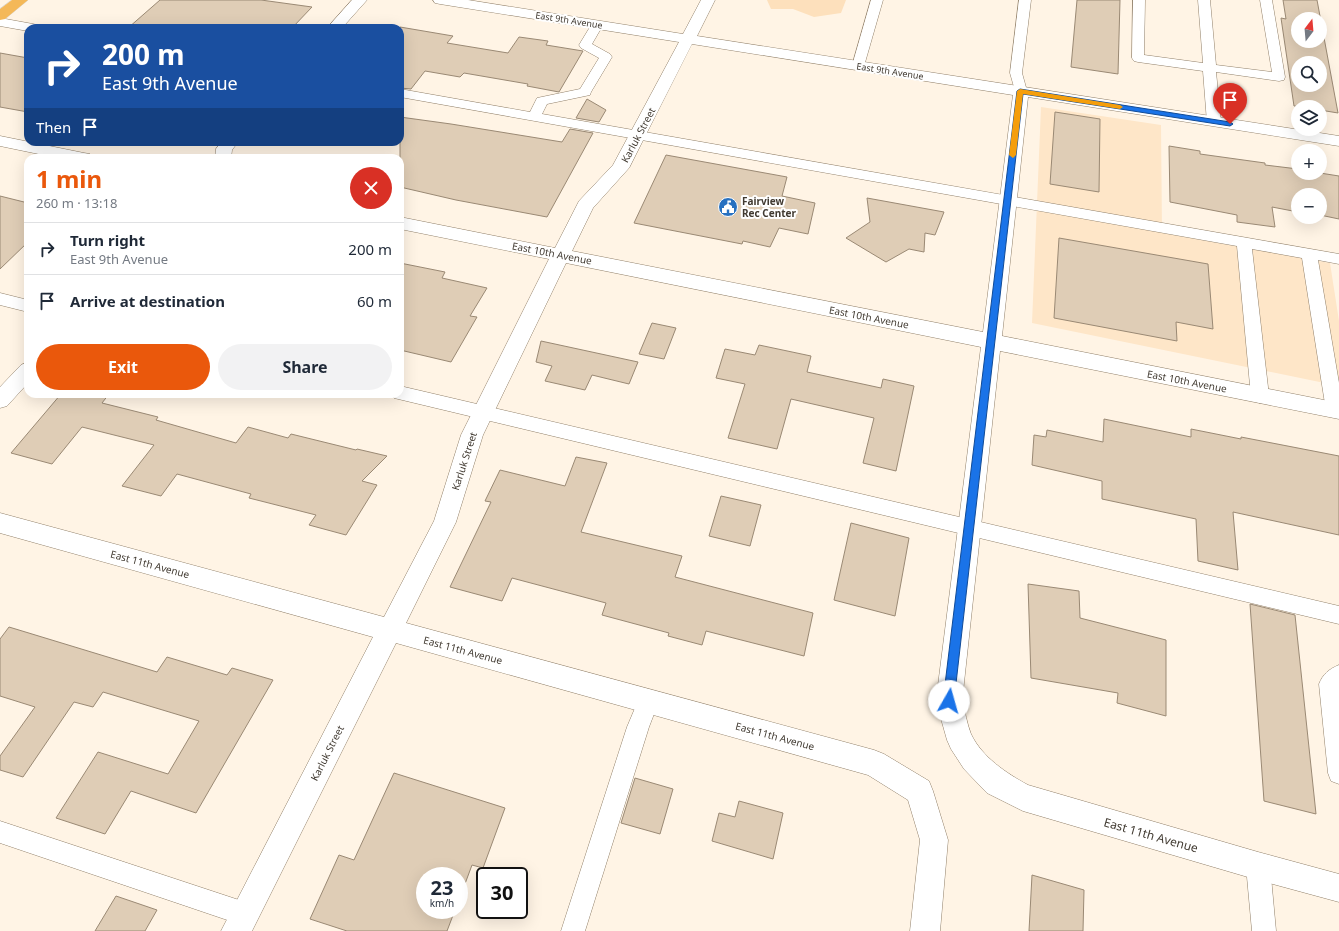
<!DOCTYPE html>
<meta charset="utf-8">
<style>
body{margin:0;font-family:"Noto Sans",sans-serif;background:#f2f2f3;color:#1f2937;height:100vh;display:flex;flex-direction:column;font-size:15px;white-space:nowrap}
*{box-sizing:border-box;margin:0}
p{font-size:13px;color:#747a83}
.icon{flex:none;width:22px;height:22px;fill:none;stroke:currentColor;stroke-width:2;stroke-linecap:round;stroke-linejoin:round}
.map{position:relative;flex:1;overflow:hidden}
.side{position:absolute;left:24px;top:154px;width:380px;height:244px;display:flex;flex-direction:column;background:#fff;border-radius:12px;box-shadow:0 4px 16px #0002}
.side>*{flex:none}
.hud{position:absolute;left:24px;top:24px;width:380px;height:122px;border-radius:12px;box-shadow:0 4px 16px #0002;background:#1a4fa0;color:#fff;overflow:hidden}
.needle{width:26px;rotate:16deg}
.controls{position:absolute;left:1291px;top:12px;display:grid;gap:8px}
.controls a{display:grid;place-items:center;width:36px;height:36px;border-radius:50%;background:#fff;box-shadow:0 4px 16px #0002;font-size:20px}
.speed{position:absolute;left:416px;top:867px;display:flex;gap:8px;font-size:20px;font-weight:700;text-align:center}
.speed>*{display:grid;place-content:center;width:52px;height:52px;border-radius:50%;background:#fff;box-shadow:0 4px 16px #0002;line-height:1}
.speed small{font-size:10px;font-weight:400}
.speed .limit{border:2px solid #111;border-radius:6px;background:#fff;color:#111}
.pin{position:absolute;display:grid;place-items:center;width:34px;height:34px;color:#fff;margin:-41px -17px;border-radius:50% 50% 50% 0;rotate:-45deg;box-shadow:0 0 4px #0007}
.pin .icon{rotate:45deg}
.me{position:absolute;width:44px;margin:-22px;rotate:7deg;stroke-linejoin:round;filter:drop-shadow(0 0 3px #0008)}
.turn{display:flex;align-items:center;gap:14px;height:84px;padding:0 12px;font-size:18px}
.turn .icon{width:52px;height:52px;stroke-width:2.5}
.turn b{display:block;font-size:28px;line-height:34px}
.then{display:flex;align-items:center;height:38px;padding:0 12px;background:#0003;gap:8px;font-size:15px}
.round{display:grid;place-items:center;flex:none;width:42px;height:42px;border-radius:21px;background:#f2f2f3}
.headline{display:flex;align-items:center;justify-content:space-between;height:68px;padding:0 12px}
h1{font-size:24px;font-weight:700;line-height:30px;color:#ea580c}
.primary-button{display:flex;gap:8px;margin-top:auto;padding:8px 12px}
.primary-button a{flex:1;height:46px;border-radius:24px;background:#ea580c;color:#fff;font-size:16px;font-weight:700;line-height:46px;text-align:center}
.primary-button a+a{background:#f2f2f3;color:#1f2937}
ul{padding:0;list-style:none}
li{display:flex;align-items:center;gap:12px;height:52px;padding:0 12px;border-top:1px solid #e0e1e3}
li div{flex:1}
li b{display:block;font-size:15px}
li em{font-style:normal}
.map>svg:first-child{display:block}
</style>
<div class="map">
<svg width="1339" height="931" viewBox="0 0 1339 931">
<rect width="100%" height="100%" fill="#fff4e5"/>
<!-- built -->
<path fill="#fee6c8" d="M1041,107L1161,125L1162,233L1330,263L1339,321V386L1032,323Z"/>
<!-- green -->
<path fill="#fde0bc" d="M767,0H846L841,13L814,17L793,9H771Z"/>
<!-- building -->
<g fill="#dfcdb6" stroke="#9a8974" fill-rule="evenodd">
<path d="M160,0H261L312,7L292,28H128Z"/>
<path d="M1077,0H1120L1118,74L1071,67Z"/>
<path d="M1283,0H1317L1338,113L1320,110V107L1294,106L1281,18L1286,19ZM1298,19H1320V41H1298ZM1298,63H1320V85H1298Z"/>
<path d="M400,27L453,36L447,43L508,53L519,37L548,41L546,45L583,51L559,92L527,86L528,84L464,73L460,77L425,71L411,89L400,88Z"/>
<path d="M0,53L28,58V112L0,107Z"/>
<path d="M587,99L606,110L599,122L576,118Z"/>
<path d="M1055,112L1100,119L1099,192L1050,184Z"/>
<path d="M400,117L451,124L562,142L570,129L593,133L547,217L456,200L400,187Z"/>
<path d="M1169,146L1200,151V154L1265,163V165L1298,169V173H1320L1339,176V219L1320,215V195H1298V212L1272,207L1275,227L1237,222V215L1170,202Z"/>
<path d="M666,155L787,177L782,196L815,203L808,234L779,228L770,247L743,241L742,244L634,223Z"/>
<path d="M0,196L28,203V242L0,269Z"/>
<path d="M867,198L944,212L935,235L925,233L924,252L909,249L886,262L846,238L870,222Z"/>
<path d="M1059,238L1208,264L1213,329L1176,322L1177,341L1054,318Z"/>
<path d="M400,263L445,272L442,278L487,288L470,316L477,317L451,362L400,350Z"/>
<path d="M652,323L676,328L664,359L639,354Z"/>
<path d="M541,341L638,362L629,384L592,375L585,390L545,381L552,366L536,362Z"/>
<path d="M759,345L811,356L807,372L881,388L883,379L914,386L896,471L863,463L874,418L791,399L777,449L728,438L745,384L716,378L725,349L755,355Z"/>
<path d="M61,394H109L102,403L158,417L156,420L236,443L248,427L288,438L291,434L356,450L357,449L387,456L362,481L377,485L346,535L309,525L316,515L249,498L251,494L177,474L161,496L122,486L154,445L82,427L52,464L11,453Z"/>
<path d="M1104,419L1191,437V429L1241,439V437L1339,456V535L1233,512L1238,570L1198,561L1196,519L1102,499V481L1032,465L1034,435L1046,437L1047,430L1103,442Z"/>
<path d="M576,457L607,463L581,532L682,556L675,577L813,613L804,656L706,631L702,645L668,636L669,633L602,615L606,603L512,578L502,601L450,587L491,502L485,501L500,470L565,486Z"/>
<path d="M721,496L761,505L750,546L709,536Z"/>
<path d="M851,523L909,538L895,616L834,600Z"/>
<path d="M1028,584L1079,591L1080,618L1166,640V716L1117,703L1118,693L1031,678Z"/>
<path d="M1250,604L1295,615L1316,814L1264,801Z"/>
<path d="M9,627L157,672L167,657L227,675L232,668L273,680L196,813L131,791L105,834L56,818L98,752L168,774L199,721L103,692L93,707L74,702L23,777L0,770V756L35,707L0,696V639Z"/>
<path d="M394,773L505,808L483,868L472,865L459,900V876H425V910H455L447,931H347L310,919L339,855L354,860Z"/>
<path d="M635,778L673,789L660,834L621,823Z"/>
<path d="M739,801L783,813L773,859L712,841L719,813L735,817Z"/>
<path d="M1032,875L1084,890L1083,931H1029Z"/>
<path d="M116,896L157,910L145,931H95Z"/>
</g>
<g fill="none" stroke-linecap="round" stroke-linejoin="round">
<!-- service casing -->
<g stroke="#91806a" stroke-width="1">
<g id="service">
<path d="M871,0H883L864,66L862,69H854L852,66Z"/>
<path d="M1019,0H1031L1022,73L1027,91L1026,94H1016L1010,73Z"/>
<path d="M1133,0H1145L1144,55L1203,63L1198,0H1210L1216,65L1272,72L1260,0H1272L1285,77L1284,80L1279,81L1216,72L1221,122L1219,125H1209L1207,122L1203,71L1138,62L1134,61L1132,58Z"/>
<path d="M0,18L33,24L37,25L39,28H28V31L0,26Z"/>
<path d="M597,21L601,22L603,25L592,44L610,54L612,57L591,92L590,95L547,104L542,114L1339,254V264L1318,260L1339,383V415L1335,417L1329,415L1326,410L1302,258L1252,249L1269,396L1266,401L1260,403L1254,401L1251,396L1237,246L400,97V89L530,112L537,98L580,89L599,58L581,48L579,45L593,22Z"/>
<path d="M0,293L28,300V312L0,305Z"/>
<path d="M400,386L1339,606V624L394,398L392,394H400Z"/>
<path d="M1339,665V784L1331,781L1328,773L1319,684C1323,674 1329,669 1339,665Z"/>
<path d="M648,691L655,694L659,701L649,727L585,931H561L627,727L641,694Z"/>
<path d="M0,821L245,902L254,905L257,914L254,923L245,926L0,843Z"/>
<path d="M1258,854L1266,858L1270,866L1276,931H1252L1246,866L1250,858Z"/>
</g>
</g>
<!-- minor casing -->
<g stroke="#91806a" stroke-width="1">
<g id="minor">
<path d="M352,0H367L342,28H327Z"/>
<path d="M433,0H468L683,34L701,0H715L697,36L1339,136V146L1028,97L1002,336L1339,403V419L1000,351L962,701C965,711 967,724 971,734C982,757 1006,773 1028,785L1258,852L1339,874V902L1258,880L1023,811L987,793L964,769L951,749L947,740L936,701L981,347L566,263L483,435L456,522L406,623L874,750L884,754L929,781L933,791L948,840L940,931H910L920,840L908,800L868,775L396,643L252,931H221L373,637L0,533V513L384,617L434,521L461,435L549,259L400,229V217L555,248L579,201L613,165L679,42L440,4L435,3ZM692,44L1013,95L983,332L572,251L593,208L629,168Z"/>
<path d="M0,136L84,153L90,154L92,158H58L0,146Z"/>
<path d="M221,142H238L232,150L231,158H215L216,149Z"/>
<path d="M28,362V383L7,406L0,408V387L21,365Z"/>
</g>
</g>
<!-- trunk casing -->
<g stroke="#d9d8d6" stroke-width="1">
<path id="trunk" d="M12,0H28L5,19L0,20V9Z"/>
</g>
<!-- service -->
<use href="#service" fill="#fff" fill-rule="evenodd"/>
<!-- minor -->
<use href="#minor" fill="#fff" fill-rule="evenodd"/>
<!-- trunk -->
<use href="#trunk" fill="#f4b858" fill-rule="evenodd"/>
</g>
<!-- route -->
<path fill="#1a73e8" stroke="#114b97" d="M1020,89L1230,122L1233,124L1230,126L1023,94L954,701L952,704L949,706L945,704L943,701L1017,91Z"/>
<!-- slow -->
<path fill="#f59e0b" d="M1020,89L1120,105L1123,107L1120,109L1023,94L1016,155L1013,158L1009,155L1017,91Z"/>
<!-- icons -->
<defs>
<g id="civic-disc" transform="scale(1)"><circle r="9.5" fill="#2670c0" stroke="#fff"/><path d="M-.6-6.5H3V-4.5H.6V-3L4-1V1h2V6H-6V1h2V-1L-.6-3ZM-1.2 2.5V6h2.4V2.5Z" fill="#fff"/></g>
</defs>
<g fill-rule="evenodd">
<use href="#civic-disc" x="728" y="207"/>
</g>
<g text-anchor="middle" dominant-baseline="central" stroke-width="4" stroke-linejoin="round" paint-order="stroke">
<!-- far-street labels -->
<g font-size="9" fill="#413a31" stroke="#fff">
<text transform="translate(569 20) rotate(9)">East 9th Avenue</text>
<text transform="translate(890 71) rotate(9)">East 9th Avenue</text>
</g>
<!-- street labels -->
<g font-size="10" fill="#413a31" stroke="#fff">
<text transform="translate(638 135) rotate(-62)">Karluk Street</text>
<text transform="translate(552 253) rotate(11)">East 10th Avenue</text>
<text transform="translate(869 317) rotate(11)">East 10th Avenue</text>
<text transform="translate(1187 381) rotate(11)">East 10th Avenue</text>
<text transform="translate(464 461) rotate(-72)">Karluk Street</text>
<text transform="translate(150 564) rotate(15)">East 11th Avenue</text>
<text transform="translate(463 650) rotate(15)">East 11th Avenue</text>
<text transform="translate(775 736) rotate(15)">East 11th Avenue</text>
<text transform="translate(327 753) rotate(-63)">Karluk Street</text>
</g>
<!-- poi labels -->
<g font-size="10" font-weight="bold" fill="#413a31" stroke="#fff" text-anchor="start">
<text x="742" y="201">Fairview<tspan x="742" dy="12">Rec Center</tspan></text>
</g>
<!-- near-street labels -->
<g font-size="12" fill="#413a31" stroke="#fff">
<text transform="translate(1151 835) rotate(16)">East 11th Avenue</text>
</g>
</g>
</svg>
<div class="controls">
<a><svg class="needle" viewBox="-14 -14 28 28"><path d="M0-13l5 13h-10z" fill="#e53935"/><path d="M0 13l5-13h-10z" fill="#747a83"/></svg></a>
<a><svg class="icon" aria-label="search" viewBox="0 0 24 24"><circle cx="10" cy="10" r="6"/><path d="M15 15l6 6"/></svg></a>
<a><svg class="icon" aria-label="layers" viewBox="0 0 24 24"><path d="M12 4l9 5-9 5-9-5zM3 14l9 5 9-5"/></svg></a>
<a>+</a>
<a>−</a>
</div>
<div class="speed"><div>23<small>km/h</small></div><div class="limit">30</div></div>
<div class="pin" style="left:1230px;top:124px;background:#d93025"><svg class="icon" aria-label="arrive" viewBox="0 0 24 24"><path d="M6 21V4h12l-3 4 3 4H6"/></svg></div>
<svg class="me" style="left:949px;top:701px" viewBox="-20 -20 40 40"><circle r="19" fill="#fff"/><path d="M0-13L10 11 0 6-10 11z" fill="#1a73e8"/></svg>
<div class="hud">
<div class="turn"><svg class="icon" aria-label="right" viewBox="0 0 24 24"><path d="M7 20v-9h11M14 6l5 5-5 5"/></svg><div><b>200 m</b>East 9th Avenue</div></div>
<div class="then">Then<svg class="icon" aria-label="arrive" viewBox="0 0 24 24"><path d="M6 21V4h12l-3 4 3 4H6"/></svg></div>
</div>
<section class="side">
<div class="headline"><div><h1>1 min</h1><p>260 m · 13:18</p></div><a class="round" style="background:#d93025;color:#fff"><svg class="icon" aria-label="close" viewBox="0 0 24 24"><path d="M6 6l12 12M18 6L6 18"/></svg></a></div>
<ul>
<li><svg class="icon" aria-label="right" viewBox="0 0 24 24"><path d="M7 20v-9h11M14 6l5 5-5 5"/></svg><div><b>Turn right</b><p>East 9th Avenue</p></div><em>200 m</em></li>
<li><svg class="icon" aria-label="arrive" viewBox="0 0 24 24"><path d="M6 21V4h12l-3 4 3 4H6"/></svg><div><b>Arrive at destination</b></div><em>60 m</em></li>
</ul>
<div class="primary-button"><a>Exit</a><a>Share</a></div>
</section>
</div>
